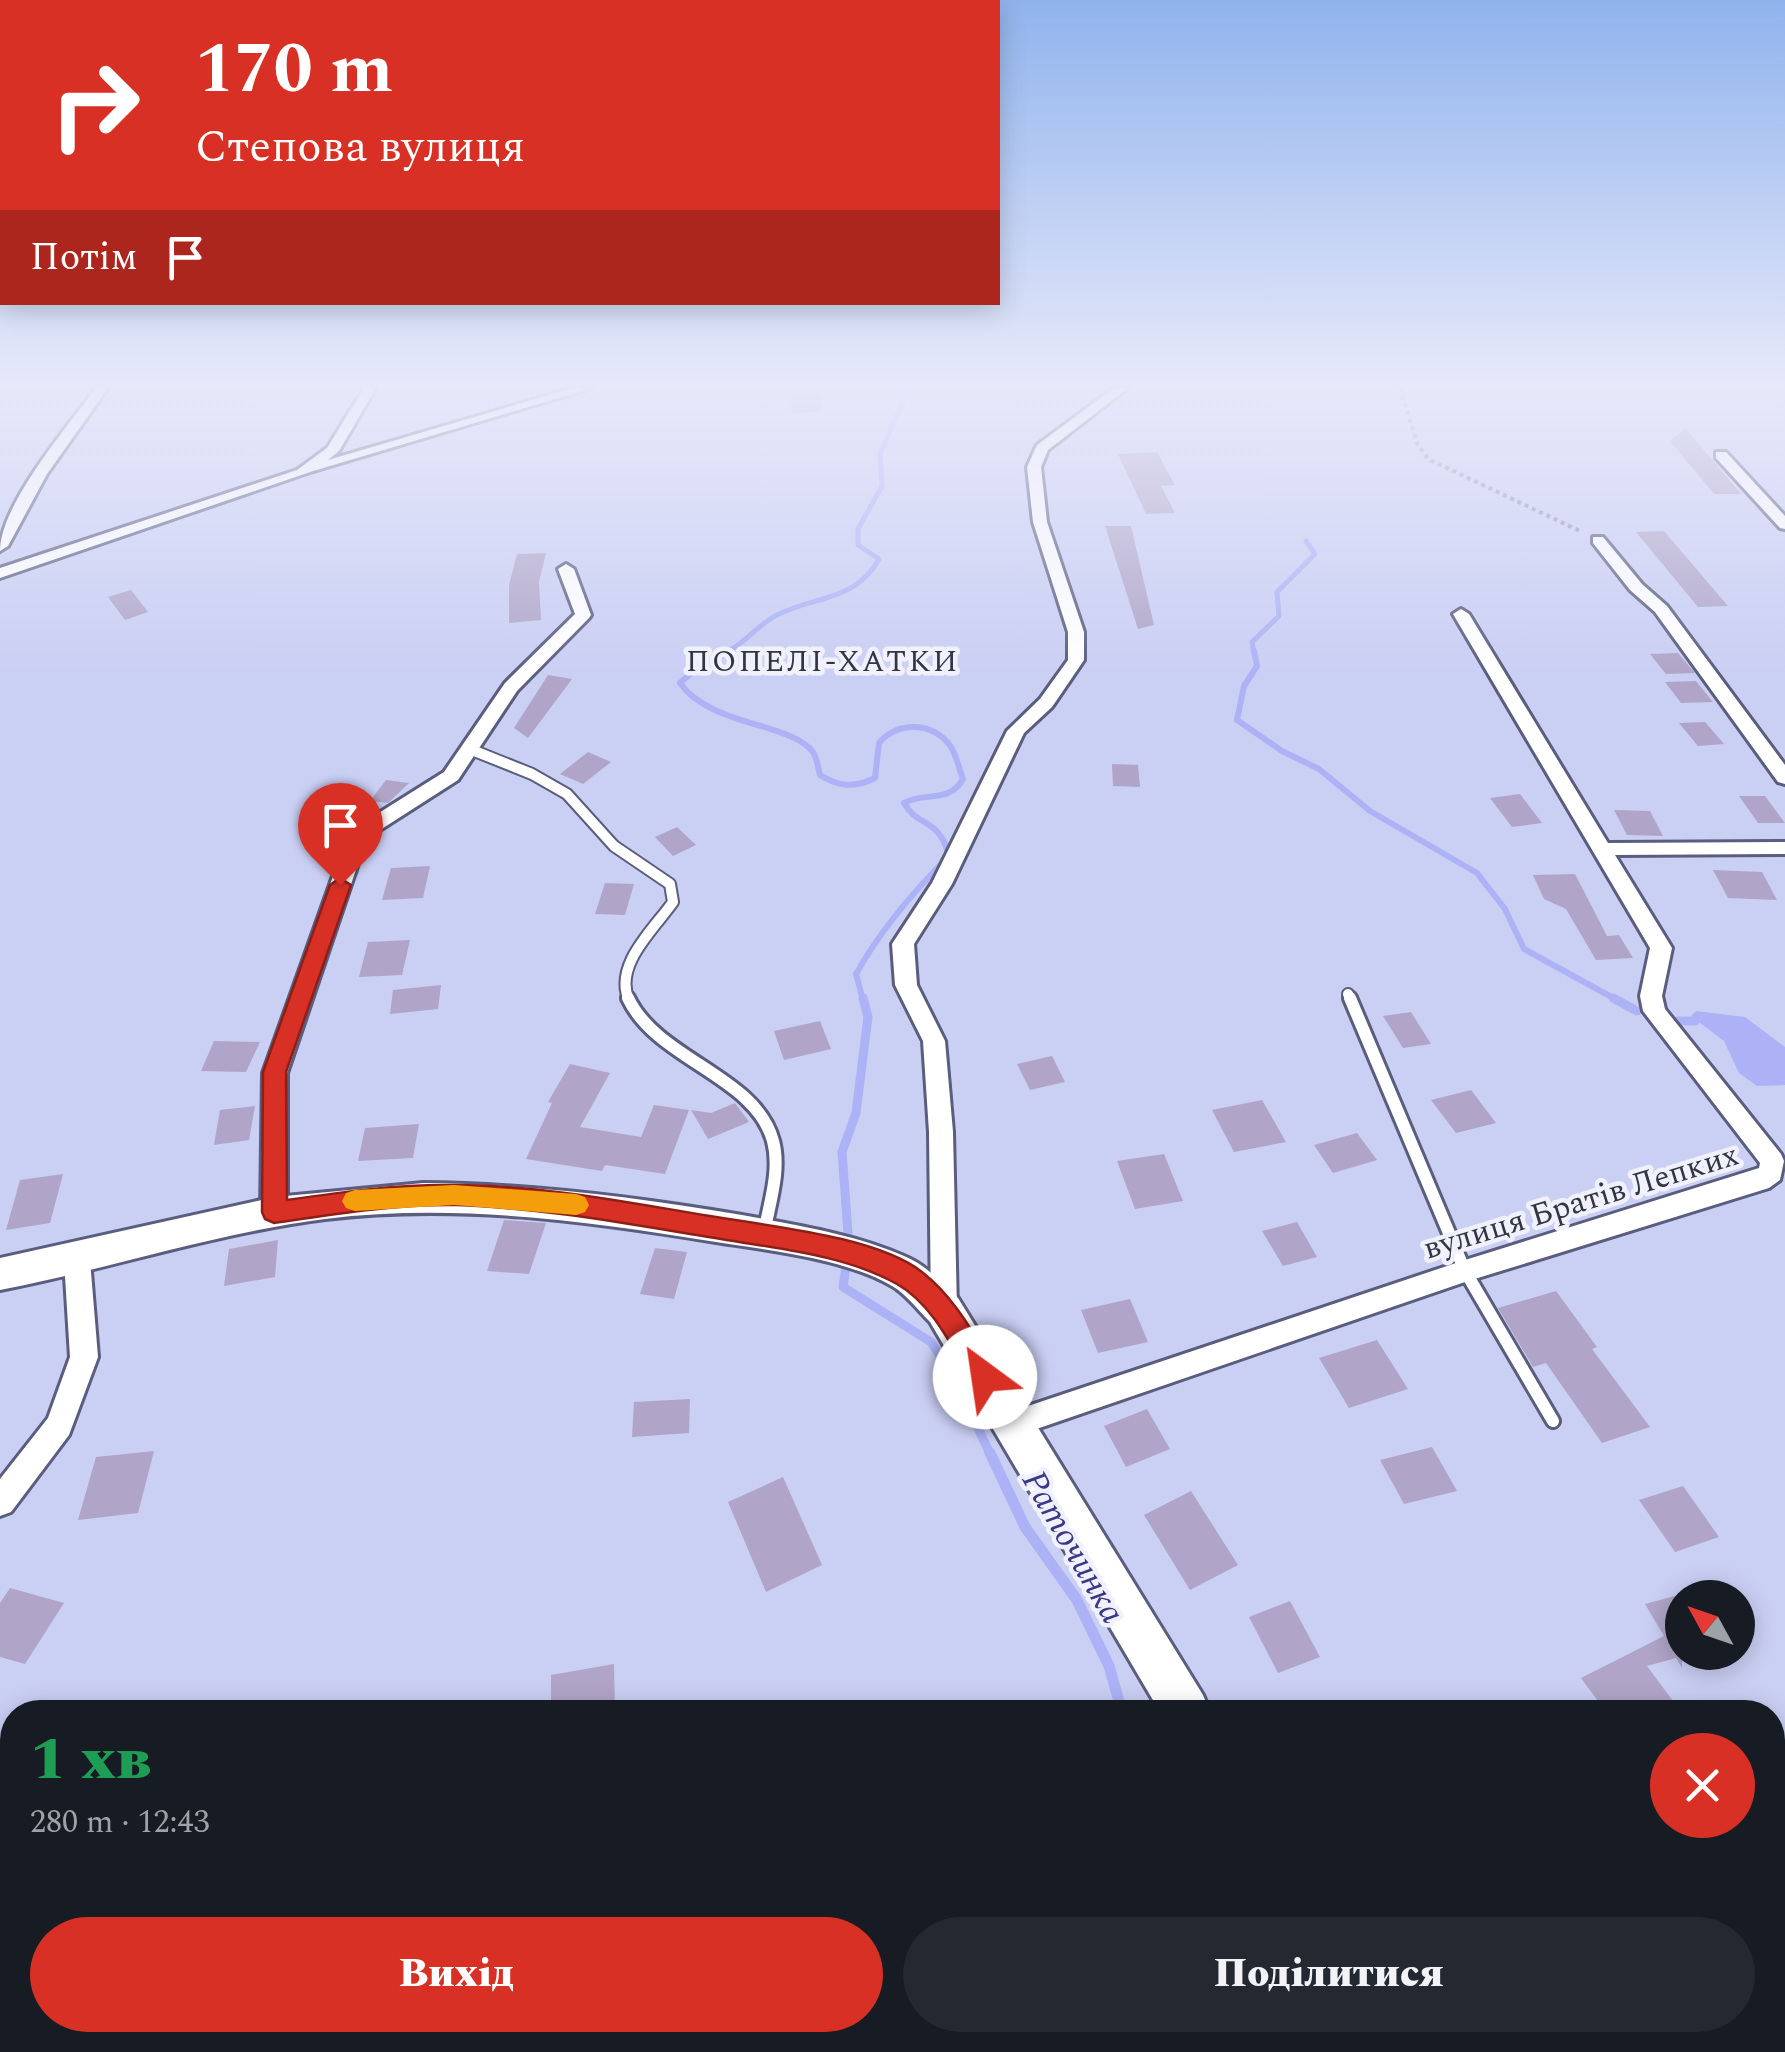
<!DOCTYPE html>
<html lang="uk">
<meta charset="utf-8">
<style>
body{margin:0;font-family:Spectral,serif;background:#242831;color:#f1f3f6;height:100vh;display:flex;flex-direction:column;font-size:38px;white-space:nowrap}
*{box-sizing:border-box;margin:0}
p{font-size:32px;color:#9ea1a6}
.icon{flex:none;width:55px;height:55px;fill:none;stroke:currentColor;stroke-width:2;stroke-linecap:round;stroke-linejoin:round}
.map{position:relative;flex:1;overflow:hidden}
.side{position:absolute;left:0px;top:1700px;width:1785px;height:352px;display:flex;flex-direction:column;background:#171b24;border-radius:40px 40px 0 0;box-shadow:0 5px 25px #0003}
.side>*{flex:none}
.hud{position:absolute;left:0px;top:0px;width:1000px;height:305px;box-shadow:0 5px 25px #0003;background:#d93025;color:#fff;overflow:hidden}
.needle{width:65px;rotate:310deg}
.fabs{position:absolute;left:1665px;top:1580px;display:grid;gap:20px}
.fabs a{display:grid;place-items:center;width:90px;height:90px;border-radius:50%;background:#171b24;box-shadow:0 5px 25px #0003;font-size:50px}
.pin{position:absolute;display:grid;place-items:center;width:85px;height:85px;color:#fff;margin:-102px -42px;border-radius:50% 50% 50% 0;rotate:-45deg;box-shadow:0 0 10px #0007}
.pin .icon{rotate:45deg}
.me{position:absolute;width:110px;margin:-55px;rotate:329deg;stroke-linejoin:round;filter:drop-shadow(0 0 8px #0008)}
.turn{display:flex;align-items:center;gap:35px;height:210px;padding:0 30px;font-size:45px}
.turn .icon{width:130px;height:130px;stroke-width:2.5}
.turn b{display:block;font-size:70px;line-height:85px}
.then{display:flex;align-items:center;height:95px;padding:0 30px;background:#0003;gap:20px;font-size:38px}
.round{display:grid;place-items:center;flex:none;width:105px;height:105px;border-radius:52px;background:#242831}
.head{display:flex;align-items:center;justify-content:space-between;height:170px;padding:0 30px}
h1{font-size:60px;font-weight:800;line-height:75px;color:#1e9e55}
.button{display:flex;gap:20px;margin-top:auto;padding:20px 30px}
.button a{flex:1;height:115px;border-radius:60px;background:#d93025;color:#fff;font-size:40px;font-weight:800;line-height:115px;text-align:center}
.button a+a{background:#242831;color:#f1f3f6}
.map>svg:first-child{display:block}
</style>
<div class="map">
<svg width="1785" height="2052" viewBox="0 0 1785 2052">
<rect width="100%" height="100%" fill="#cacff4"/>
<!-- water -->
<path fill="#acb2f5" d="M1696,1011L1745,1017L1785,1047V1085L1757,1086L1739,1073L1724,1041L1691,1016Z"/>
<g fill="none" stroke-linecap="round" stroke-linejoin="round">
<!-- stream-far3 -->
<g stroke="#acb2f5" stroke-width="5">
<path d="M725,653C745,644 757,625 777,615C815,596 856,601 879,559L858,545V529L882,486L880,454L909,388"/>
<path d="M1254,653L1252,642L1279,616L1277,592L1315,554L1306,541"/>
</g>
<!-- stream-far2 -->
<g stroke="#acb2f5" stroke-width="6">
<path d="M730,651L699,666L680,683C710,726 792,723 813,752C817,758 818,768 820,775C839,787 855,788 875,778L879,743C897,720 935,722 951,747C957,757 959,769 963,779C949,804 926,791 904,803C918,828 939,817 949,856C913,892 881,929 856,974L863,1000"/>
<path d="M1254,651L1257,666L1244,686L1237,720L1282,751L1319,769L1370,811L1477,873L1505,909L1524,949L1617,1000"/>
</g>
<!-- stream-far1 -->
<g stroke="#acb2f5" stroke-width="9">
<path d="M1613,998L1637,1011"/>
<path d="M1678,1021H1695"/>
<path d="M849,1246L842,1152L856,1113L868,1017L863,998"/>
<path d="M847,1260L843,1287L931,1342L956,1381L991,1456"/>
</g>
<!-- stream -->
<g stroke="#acb2f5" stroke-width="11">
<path d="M990,1453L1025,1527L1077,1600L1109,1666L1122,1712"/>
<path d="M1355,2040L1365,2052"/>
</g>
</g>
<!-- building -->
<g fill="#b0a5c8">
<path d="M791,388H819L821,412L792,413Z"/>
<path d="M1685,428L1741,494H1714L1670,441Z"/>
<path d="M1157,452L1175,485L1161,486L1175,513L1146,514L1118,454Z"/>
<path d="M1105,526H1131L1154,625L1138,629Z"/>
<path d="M1664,531L1728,606L1698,607L1636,532Z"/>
<path d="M546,553L539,582L541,620L509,623V585L517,554Z"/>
<path d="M131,590L148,612L125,620L108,597Z"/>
<path d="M1678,653L1695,673L1666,674L1650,654Z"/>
<path d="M548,675L572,679L528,738L514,728Z"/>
<path d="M1696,681L1713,702L1681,703L1665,682Z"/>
<path d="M1705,722L1724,744L1698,746L1679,723Z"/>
<path d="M588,752L611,762L583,784L560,774Z"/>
<path d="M1112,764L1138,765L1140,787L1113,786Z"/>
<path d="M386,780L409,783L388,803L370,801Z"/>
<path d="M1520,794L1542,823L1512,827L1490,798Z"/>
<path d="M1739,796H1765L1785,823H1758Z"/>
<path d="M1614,810L1650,811L1663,836L1627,835Z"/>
<path d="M677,827L696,845L673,856L655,837Z"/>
<path d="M430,866L423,898L382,900L391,868Z"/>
<path d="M1713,870L1762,872L1777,900L1728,898Z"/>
<path d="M1575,874L1607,936L1619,935L1633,958L1596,960L1566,909L1544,899L1533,875Z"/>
<path d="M605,883L634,884L625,915L595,914Z"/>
<path d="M410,940L402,975L359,977L368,942Z"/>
<path d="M441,985L438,1009L390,1014L393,990Z"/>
<path d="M1411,1012L1431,1044L1403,1048L1383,1016Z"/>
<path d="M820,1021L831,1049L784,1060L774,1031Z"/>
<path d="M214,1041L260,1042L246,1072L201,1071Z"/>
<path d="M1052,1056L1065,1082L1030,1090L1017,1064Z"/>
<path d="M570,1064L610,1073L580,1127L641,1137L654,1105L689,1110L665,1174L605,1165L602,1171L526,1159L552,1103L548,1102Z"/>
<path d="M1471,1090L1496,1123L1456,1133L1431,1100Z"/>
<path d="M1262,1100L1286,1142L1234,1152L1212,1110Z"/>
<path d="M735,1103L749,1122L708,1139L691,1110L711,1113Z"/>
<path d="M255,1106L249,1140L214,1145L220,1110Z"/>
<path d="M419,1124L413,1158L358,1161L365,1128Z"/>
<path d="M1357,1133L1377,1160L1333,1173L1314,1145Z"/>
<path d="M1164,1154L1183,1201L1135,1209L1117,1161Z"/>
<path d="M63,1174L50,1223L6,1230L20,1180Z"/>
<path d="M504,1220L546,1223L529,1274L487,1271Z"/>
<path d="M1297,1222L1317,1257L1283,1266L1262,1231Z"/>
<path d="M278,1240L275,1277L224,1286L229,1249Z"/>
<path d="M655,1248L687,1252L674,1299L640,1294Z"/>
<path d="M1556,1291L1597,1347L1592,1349L1650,1427L1602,1443L1546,1363L1533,1367L1498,1308Z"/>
<path d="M1130,1299L1148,1342L1098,1353L1081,1310Z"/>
<path d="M1377,1340L1408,1389L1349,1408L1319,1358Z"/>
<path d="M690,1399L689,1433L632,1437L634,1402Z"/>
<path d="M1147,1409L1170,1449L1126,1467L1104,1426Z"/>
<path d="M1432,1447L1457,1491L1404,1504L1380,1460Z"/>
<path d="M154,1451L138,1513L78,1520L96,1457Z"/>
<path d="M783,1477L822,1565L766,1592L728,1502Z"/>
<path d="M1683,1486L1719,1537L1675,1552L1639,1500Z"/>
<path d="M1191,1491L1238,1565L1190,1590L1144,1515Z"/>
<path d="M10,1588L64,1603L25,1664L0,1657V1603Z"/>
<path d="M1682,1594V1668L1676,1658L1647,1666L1681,1712H1606L1581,1678L1664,1636L1645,1604Z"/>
<path d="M1290,1601L1320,1657L1278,1673L1249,1617Z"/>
<path d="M614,1664L615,1712H551V1675Z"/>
</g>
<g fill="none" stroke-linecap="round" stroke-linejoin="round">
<!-- service-far1 casing -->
<g stroke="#5a5d7d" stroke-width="14">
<g id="service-far1">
<path d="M472,750L532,774L567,794L614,846L670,884L673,902C655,928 613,965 629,1000"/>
<path d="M1348,994L1351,1000"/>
</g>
</g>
<!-- service casing -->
<g stroke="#5a5d7d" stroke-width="18">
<g id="service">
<path d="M628,998C657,1060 756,1076 773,1141C781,1170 769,1205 764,1233"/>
<path d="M1350,998L1465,1271L1553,1421"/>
</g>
</g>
<!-- minor casing -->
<g stroke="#5a5d7d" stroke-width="6">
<g id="minor">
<path d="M96,388H108L47,474L8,546L0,551C0,505 68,426 96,388Z"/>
<path d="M364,388H376L339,451L328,460L573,388H592L313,471L0,578V568L297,470L327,448Z"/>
<path d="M1114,388H1128L1048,450L1041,467L1047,522L1084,632V660L1052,707L1024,733L952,884L914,944L917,985L945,1041L953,1132L957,1310L953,1318L944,1322L935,1318L931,1310L929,1132L923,1041L895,985L892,944L932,883L1007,731L1040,699L1068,660V632L1033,522L1027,467L1037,445Z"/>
<path d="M1716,452H1726L1785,516V529L1780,528L1716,458Z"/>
<path d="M1593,537H1603L1642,584L1667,606L1785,765V784L1778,782L1655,612L1630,590L1593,543Z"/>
<path d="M566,564L574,569L591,615L589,618L517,691L458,780L380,830L363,849L287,1073V1212L283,1219L274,1222L265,1219L261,1212L263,1073L343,848L366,821L444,772L505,683L575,614L558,569Z"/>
<path d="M1461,609L1469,614L1608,843L1785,842V854L1615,855L1672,948L1662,996L1665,1009L1781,1154L1784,1161L1780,1180L1769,1188L1465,1282L1013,1437L1003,1433L999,1424L1003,1415L1013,1411L1465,1260L1759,1168L1760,1163L1643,1011L1640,996L1650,948L1453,614Z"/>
<path d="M77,1249L86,1252L90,1260L98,1357L69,1435L11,1512L0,1516V1479L48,1418L70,1357L64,1260L68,1252Z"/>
</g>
</g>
<!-- secondary casing -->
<g stroke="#5a5d7d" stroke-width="6">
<g id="secondary">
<path d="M423,1183C530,1184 636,1197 742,1215C795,1225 854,1234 904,1256C926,1265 941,1282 958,1298L1203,1695L1210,1712H1160L930,1322C918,1310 906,1294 892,1286C847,1259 768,1250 716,1242C587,1221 456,1203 325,1219C215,1233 109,1269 0,1290V1258L275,1197Z"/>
<path d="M1390,2040H1451L1455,2052H1395Z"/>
</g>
</g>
<!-- path -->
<path stroke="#9093af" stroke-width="4" stroke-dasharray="4 4" stroke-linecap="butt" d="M1400,388L1417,443L1428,459L1582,532"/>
<!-- service-far1 -->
<use href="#service-far1" stroke="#fff" stroke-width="10"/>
<!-- service -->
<use href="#service" stroke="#fff" stroke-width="12"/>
<!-- minor -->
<use href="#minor" fill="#fff" fill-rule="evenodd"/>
<!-- secondary -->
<use href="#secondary" fill="#fff" fill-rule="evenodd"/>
</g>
<!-- sky -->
<linearGradient id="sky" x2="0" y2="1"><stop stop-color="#90b3ed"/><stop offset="0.57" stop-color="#e7e9fa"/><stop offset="1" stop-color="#e7e9fa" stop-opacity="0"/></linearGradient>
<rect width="1785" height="675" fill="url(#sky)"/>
<!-- route -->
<path fill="#d93025" stroke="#8d1f18" stroke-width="2.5" d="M340,878L351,885L286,1072L287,1200C342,1192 398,1184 454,1185C540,1185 625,1202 710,1216C767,1226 876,1236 922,1272C955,1298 973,1333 995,1368L999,1377L995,1386L985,1390L975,1386C954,1351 934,1305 897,1284C845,1255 779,1249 721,1239C633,1225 546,1208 456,1205C396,1204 335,1214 274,1223L265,1219L262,1212L263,1072L330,885Z"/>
<!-- slow -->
<path fill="#f59e0b" d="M454,1185L576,1194L585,1197L589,1205L585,1212L576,1215L454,1205L355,1211L346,1208L342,1201L346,1193L355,1190Z"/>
<g text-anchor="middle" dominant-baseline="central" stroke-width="9" stroke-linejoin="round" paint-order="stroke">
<!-- far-neighbourhood labels -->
<g font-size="30" letter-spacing="2.5" fill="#333543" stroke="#f0f1fd">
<text x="823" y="662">ПОПЕЛІ-ХАТКИ</text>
</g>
<!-- street labels -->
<g font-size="32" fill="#333543" stroke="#f0f1fd">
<text transform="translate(1581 1202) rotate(-17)">вулиця Братів Лепких</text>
</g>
<!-- water labels -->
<g font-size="35" font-style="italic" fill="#3a3885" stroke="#f0f1fd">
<text transform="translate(1073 1547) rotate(60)">Раточинка</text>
</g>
</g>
</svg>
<div class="fabs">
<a><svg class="needle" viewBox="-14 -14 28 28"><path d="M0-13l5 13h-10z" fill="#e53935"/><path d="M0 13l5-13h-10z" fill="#9ea1a6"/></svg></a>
</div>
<div class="pin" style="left:340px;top:885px;background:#d93025"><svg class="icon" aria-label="arrive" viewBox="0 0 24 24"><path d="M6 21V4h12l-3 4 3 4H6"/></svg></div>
<svg class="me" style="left:985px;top:1377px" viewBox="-20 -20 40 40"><circle r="19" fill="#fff"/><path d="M0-13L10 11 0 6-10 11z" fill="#d93025"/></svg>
<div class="hud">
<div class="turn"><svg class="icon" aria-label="right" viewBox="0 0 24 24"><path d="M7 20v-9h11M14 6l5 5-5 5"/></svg><div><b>170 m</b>Степова вулиця</div></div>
<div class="then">Потім<svg class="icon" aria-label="arrive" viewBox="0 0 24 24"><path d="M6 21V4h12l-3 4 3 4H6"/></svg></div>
</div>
<section class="side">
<div class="head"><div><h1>1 хв</h1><p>280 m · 12:43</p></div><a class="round" style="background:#d93025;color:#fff"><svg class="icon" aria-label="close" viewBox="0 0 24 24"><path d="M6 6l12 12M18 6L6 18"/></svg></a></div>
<div class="button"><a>Вихід</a><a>Поділитися</a></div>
</section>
</div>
